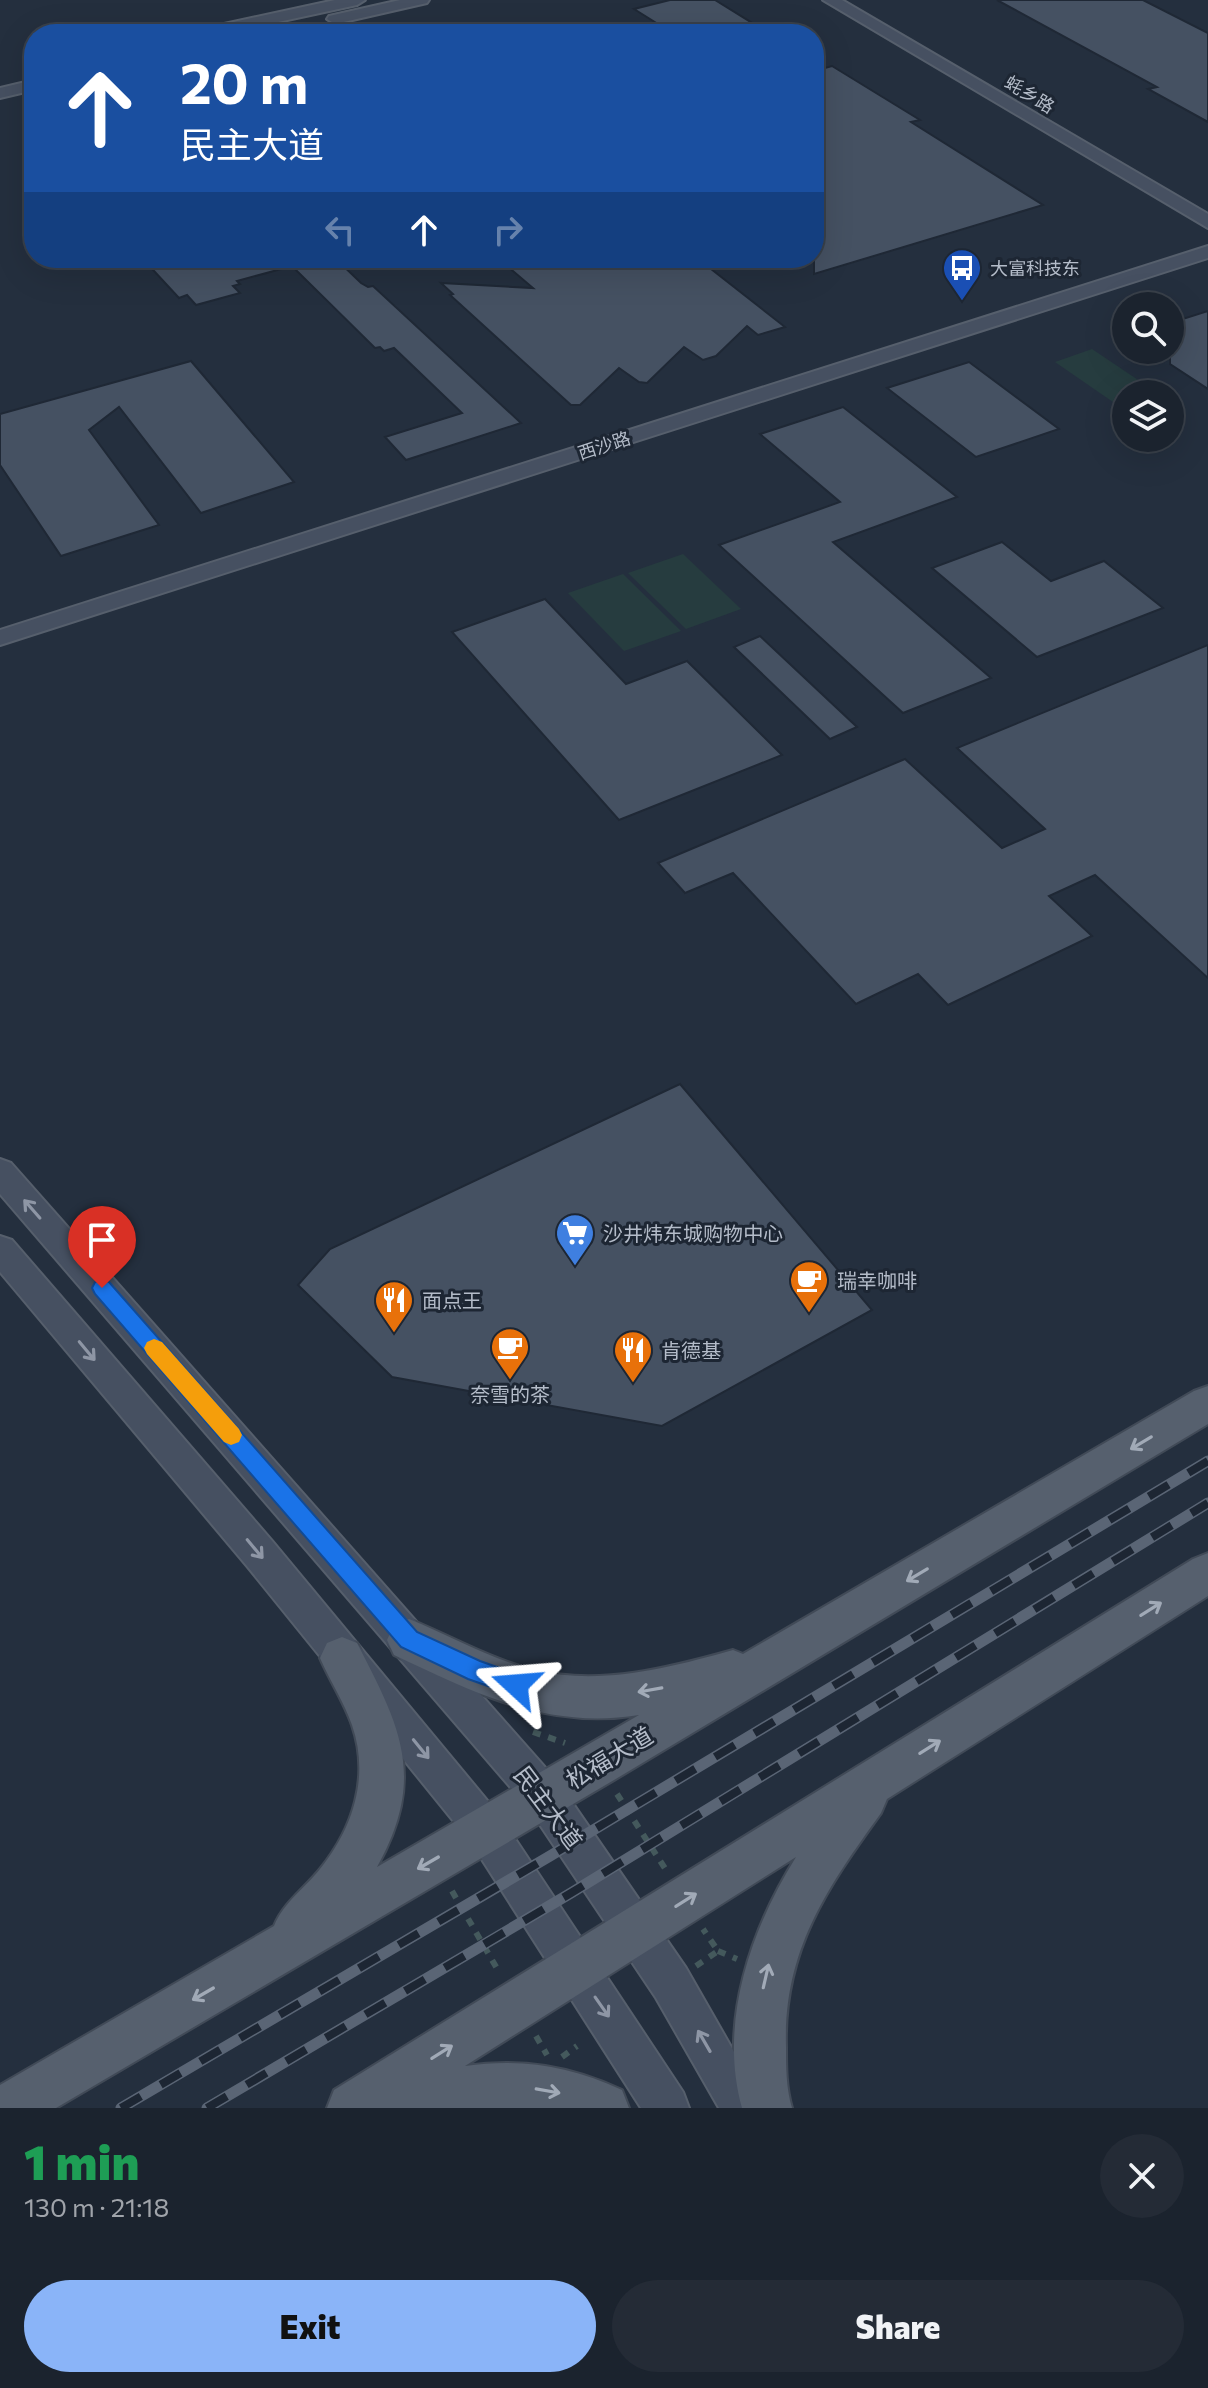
<!DOCTYPE html>
<meta charset="utf-8">
<style>
body{margin:0;font-family:Commissioner,"Noto Sans SC",sans-serif;background:#242b36;color:#f1f3f6;height:100vh;display:flex;flex-direction:column;font-size:30px;white-space:nowrap}
*{box-sizing:border-box;margin:0}
p{font-size:26px;color:#a0a4aa}
.icon{flex:none;width:44px;height:44px;fill:none;stroke:currentColor;stroke-width:2;stroke-linecap:round;stroke-linejoin:round}
.map{position:relative;height:2108px;overflow:hidden}
.sheet{display:flex;flex-direction:column;background:#1b232e;flex:1}
.sheet>*{flex:none}
.guide{position:absolute;left:24px;top:24px;width:800px;height:244px;border-radius:32px;box-shadow:0 8px 32px #0002,0 0 0 2px #39404a;background:#1a4fa0;color:#fff;overflow:hidden}
.buttons{position:absolute;left:1112px;top:292px;display:grid;gap:16px}
.buttons a{display:grid;place-items:center;width:72px;height:72px;border-radius:50%;background:#1b232e;box-shadow:0 8px 32px #0002,0 0 0 2px #39404a;font-size:40px}
.pin{position:absolute;display:grid;place-items:center;width:68px;height:68px;color:#fff;margin:-82px -34px;border-radius:50% 50% 50% 0;rotate:-45deg;box-shadow:0 0 8px #0007}
.pin .icon{rotate:45deg}
.me{position:absolute;width:88px;margin:-44px;rotate:289deg;stroke-linejoin:round;filter:drop-shadow(0 0 6px #0008)}
.turn{display:flex;align-items:center;gap:28px;height:168px;padding:0 24px;font-size:36px}
.turn .icon{width:104px;height:104px;stroke-width:2.5}
.turn b{display:block;font-size:56px;line-height:68px}
.lanes{display:flex;align-items:center;height:76px;padding:0 24px;background:#0003;justify-content:center;gap:40px;direction:ltr}
.lanes .off{opacity:.35}
.round{display:grid;place-items:center;flex:none;width:84px;height:84px;border-radius:42px;background:#242b36}
.overview{display:flex;align-items:center;justify-content:space-between;height:136px;padding:0 24px}
h1{font-size:48px;font-weight:800;line-height:60px;color:#1e9e55}
.primary-button{display:flex;gap:16px;margin-top:auto;padding:16px 24px}
.primary-button a{flex:1;height:92px;border-radius:48px;background:#8ab4f8;color:#111;font-size:32px;font-weight:800;line-height:92px;text-align:center}
.primary-button a+a{background:#242b36;color:#f1f3f6}
.map>svg:first-child{display:block}
</style>
<div class="map">
<svg width="1208" height="2108" viewBox="0 0 1208 2108">
<rect width="100%" height="100%" fill="#242f3e"/>
<!-- green -->
<g fill="#263c3f">
<path d="M1092,349L1159,394H1126V411L1055,362Z"/>
<path d="M683,554L741,609L686,629L628,573Z"/>
<path d="M623,574L681,631L624,651L568,593Z"/>
</g>
<!-- building -->
<g fill="#455162" stroke="#1f2835" stroke-width="2">
<path d="M670,0H715L770,34H674L634,9Z"/>
<path d="M997,0H1143L1208,33V122L1148,89L1157,87Z"/>
<path d="M832,66L920,120L911,122L1043,205L814,274V71Z"/>
<path d="M142,258H335L361,283L368,287L373,286L521,423L406,460L385,437L462,413L394,348L384,351L380,347L375,348L292,266L237,281L240,284L233,286L240,293L196,305L187,295L179,298Z"/>
<path d="M577,258H697L785,327L758,335L747,326L716,356L703,360L684,347L647,383L639,382L619,368L580,405H571L450,295L453,294L441,283L533,288L506,265L589,268Z"/>
<path d="M1208,311V389L1170,364V323Z"/>
<path d="M191,361L294,482L201,513L119,407L89,430L159,525L61,556L0,465V414Z"/>
<path d="M969,362L1059,429L976,457L887,388Z"/>
<path d="M843,407L957,497L833,542L991,678L903,713L719,545L840,502L760,434Z"/>
<path d="M1002,542L1051,581L1104,561L1163,608L1037,657L932,568Z"/>
<path d="M545,599L626,684L687,661L782,755L619,820L452,632Z"/>
<path d="M760,636L857,727L830,739L734,647Z"/>
<path d="M1208,645V978L1095,875L1049,896L1092,936L948,1005L918,974L856,1004L733,873L685,893L658,863L905,759L1002,848L1045,829L957,748Z"/>
<path d="M680,1084L872,1310L662,1426L392,1377L298,1285L330,1249Z"/>
</g>
<g fill="none" stroke-linecap="round" stroke-linejoin="round">
<!-- secondary casing -->
<g stroke="#565f6c" stroke-width="4">
<g id="secondary">
<path d="M335,0H365L357,5L223,34H193L201,29Z"/>
<path d="M400,0H429L427,3L335,24L327,19L329,16Z"/>
<path d="M823,0H842L1208,214V228Z"/>
<path d="M34,80V90L0,98V88Z"/>
<path d="M1208,246V258L0,645V630Z"/>
<path d="M0,1159L11,1163L558,1782L686,1968L766,2108H719L656,1998L530,1810L0,1194Z"/>
<path d="M0,1236L12,1240L273,1542L500,1816L683,2092L689,2108H641L472,1844L247,1566L0,1272Z"/>
</g>
</g>
<!-- primary casing -->
<g stroke="#414a57" stroke-width="4">
<g id="primary">
<path d="M1208,1386V1424L614,1780L56,2108H0V2085L274,1926C284,1902 304,1889 320,1869C353,1828 370,1777 352,1725C344,1702 330,1681 320,1658L327,1643L342,1637L357,1643C400,1726 427,1777 377,1867L639,1715C547,1730 475,1693 394,1655L387,1640L394,1625L409,1619C451,1636 490,1659 534,1670C600,1686 669,1668 733,1650L743,1654L1194,1391Z"/>
<path d="M1208,1553V1596L887,1799L881,1813C827,1888 783,1951 786,2047C786,2067 786,2088 792,2108H742C718,2023 751,1929 796,1857L465,2066C522,2058 570,2066 622,2090L629,2108H327L334,2090L1193,1559Z"/>
</g>
</g>
<!-- path -->
<g stroke="#44595c" stroke-width="6" stroke-dasharray="8 8" stroke-linecap="butt">
<path d="M533,1732L565,1743"/>
<path d="M617,1794L666,1870"/>
<path d="M452,1891L499,1972"/>
<path d="M718,1951L737,1959"/>
<path d="M696,1966L718,1951L703,1929"/>
<path d="M536,2036L547,2055"/>
<path d="M562,2057L577,2046"/>
</g>
<!-- secondary -->
<use href="#secondary" fill="#465061" fill-rule="evenodd"/>
<!-- primary -->
<use href="#primary" fill="#56606e" fill-rule="evenodd"/>
<!-- rail casing -->
<g stroke="#5a6575" stroke-width="11">
<g id="rail">
<path d="M121,2108L550,1856L1208,1461"/>
<path d="M207,2108L571,1893L1208,1503"/>
</g>
</g>
<!-- rail -->
<use href="#rail" stroke="#1d2633" stroke-width="8" stroke-dasharray="23" stroke-linecap="butt"/>
</g>
<!-- one-way arrows -->
<defs><path id="oneway-shaft" d="M-6 0H5M1.5-3L5.5 0L1.5 3" fill="none" stroke-width="1.6" stroke-linecap="round" stroke-linejoin="round" transform="scale(2)"/></defs>
<g stroke="#8e96a5">
<use href="#oneway-shaft" transform="translate(32 1209) rotate(-131)"/>
<use href="#oneway-shaft" transform="translate(87 1351) rotate(50)"/>
<use href="#oneway-shaft" transform="translate(255 1549) rotate(50)"/>
<use href="#oneway-shaft" transform="translate(421 1749) rotate(51)"/>
<use href="#oneway-shaft" transform="translate(602 2007) rotate(55)"/>
<use href="#oneway-shaft" transform="translate(704 2041) rotate(-120)"/>
</g>
<g stroke="#a1aab7">
<use href="#oneway-shaft" transform="translate(1141 1443) rotate(149)"/>
<use href="#oneway-shaft" transform="translate(917 1575) rotate(149)"/>
<use href="#oneway-shaft" transform="translate(1151 1609) rotate(-32)"/>
<use href="#oneway-shaft" transform="translate(650 1690) rotate(170)"/>
<use href="#oneway-shaft" transform="translate(930 1747) rotate(-32)"/>
<use href="#oneway-shaft" transform="translate(428 1863) rotate(150)"/>
<use href="#oneway-shaft" transform="translate(686 1900) rotate(-32)"/>
<use href="#oneway-shaft" transform="translate(766 1976) rotate(-77)"/>
<use href="#oneway-shaft" transform="translate(203 1994) rotate(150)"/>
<use href="#oneway-shaft" transform="translate(442 2052) rotate(-32)"/>
<use href="#oneway-shaft" transform="translate(548 2091) rotate(10)"/>
</g>
<!-- route -->
<path fill="#1a73e8" stroke="#114b97" stroke-width="2" d="M102,1280L109,1282L417,1632L480,1661L525,1677L528,1685L525,1693L516,1696L468,1679L401,1647L95,1294L92,1288L95,1282Z"/>
<!-- slow -->
<path fill="#f59e0b" d="M154,1339L162,1342L239,1429L242,1435L239,1442L231,1445L224,1442L147,1354L144,1348L147,1342Z"/>
<!-- icons -->
<defs>
<g id="bus-pin" transform="scale(2)"><path d="M0 17L-7.5 6A9.5 9.5 0 1 1 7.5 6Z" fill="#1a4fb4" stroke="#1d2633"/><path d="M-5-6H5V4H4V6H2V4H-2V6H-4V4H-5ZM-3.5-4V0h7V-4ZM-3.5 1.2v1.5H-2V1.2ZM2 1.2v1.5H3.5V1.2Z" fill="#fff"/></g>
<g id="supermarket-pin" transform="scale(2)"><path d="M0 17L-7.5 6A9.5 9.5 0 1 1 7.5 6Z" fill="#3f7fe0" stroke="#1d2633"/><path d="M-6-5.5h2.5l.6 2H6L4.5 2H-2.5L-4.4-4H-6ZM-1.5 3.2a1.3 1.3 0 1 0 .1 0ZM3 3.2a1.3 1.3 0 1 0 .1 0Z" fill="#fff"/></g>
<g id="cafe-pin" transform="scale(2)"><path d="M0 17L-7.5 6A9.5 9.5 0 1 1 7.5 6Z" fill="#e8710a" stroke="#1d2633"/><path d="M-5.5-4.5H6V0H3Q3 3.5 0 3.5H-2.5Q-5.5 3.5-5.5 0ZM3-3.2v2h1.7v-2ZM-6 4.5H4V6H-6Z" fill="#fff"/></g>
<g id="restaurant-pin" transform="scale(2)"><path d="M0 17L-7.5 6A9.5 9.5 0 1 1 7.5 6Z" fill="#e8710a" stroke="#1d2633"/><path d="M-5-6h1v4h1v-4h1v4h1v-4h1v5L-1.5 .5V6h-2V.5L-5-1ZM5-6V6H3V1.5H1.5Q1.5-4 5-6Z" fill="#fff"/></g>
</defs>
<g fill-rule="evenodd">
<use href="#bus-pin" x="962" y="268"/>
<use href="#supermarket-pin" x="575" y="1233"/>
<use href="#cafe-pin" x="809" y="1280"/>
<use href="#restaurant-pin" x="394" y="1300"/>
<use href="#cafe-pin" x="510" y="1347"/>
<use href="#restaurant-pin" x="633" y="1350"/>
</g>
<g text-anchor="middle" dominant-baseline="central" stroke-width="6" stroke-linejoin="round" paint-order="stroke">
<!-- far-street labels -->
<g font-size="18" fill="#b4bcc9" stroke="#1d2633">
<text transform="translate(1030 94) rotate(31)">蚝乡路</text>
<text transform="translate(604 445) rotate(-18)">西沙路</text>
</g>
<!-- far-poi labels -->
<g font-size="18" fill="#b4bcc9" stroke="#1d2633" text-anchor="start">
<text x="990" y="268">大富科技东</text>
</g>
<!-- poi labels -->
<g font-size="20" fill="#b4bcc9" stroke="#1d2633" text-anchor="start">
<text x="603" y="1233">沙井炜东城购物中心</text>
<text x="837" y="1280">瑞幸咖啡</text>
<text x="422" y="1300">面点王</text>
<text x="661" y="1350">肯德基</text>
<text x="510" y="1394" text-anchor="middle">奈雪的茶</text>
</g>
<!-- near-street labels -->
<g font-size="24" fill="#b4bcc9" stroke="#1d2633">
<text transform="translate(609 1757) rotate(-31)">松福大道</text>
<text transform="translate(549 1807) rotate(53)">民主大道</text>
</g>
</g>
</svg>
<div class="buttons">
<a><svg class="icon" aria-label="search" viewBox="0 0 24 24"><circle cx="10" cy="10" r="6"/><path d="M15 15l6 6"/></svg></a>
<a><svg class="icon" aria-label="layers" viewBox="0 0 24 24"><path d="M12 4l9 5-9 5-9-5zM3 14l9 5 9-5"/></svg></a>
</div>
<div class="pin" style="left:102px;top:1288px;background:#d93025"><svg class="icon" aria-label="arrive" viewBox="0 0 24 24"><path d="M6 21V4h12l-3 4 3 4H6"/></svg></div>
<svg class="me" style="left:516px;top:1685px" viewBox="-20 -20 40 40"><path d="M0-17L14 15 0 8-14 15z" fill="#1a73e8" stroke="#fff" stroke-width="4"/></svg>
<div class="guide">
<div class="turn"><svg class="icon" aria-label="ahead" viewBox="0 0 24 24"><path d="M12 20V5M6 11l6-6 6 6"/></svg><div><b>20 m</b>民主大道</div></div>
<div class="lanes"><svg class="icon off" aria-label="left" viewBox="0 0 24 24"><path d="M17 20v-9H6M10 6l-5 5 5 5"/></svg><svg class="icon" aria-label="ahead" viewBox="0 0 24 24"><path d="M12 20V5M6 11l6-6 6 6"/></svg><svg class="icon off" aria-label="right" viewBox="0 0 24 24"><path d="M7 20v-9h11M14 6l5 5-5 5"/></svg></div>
</div>
</div>
<section class="sheet">
<div class="overview"><div><h1>1 min</h1><p>130 m · 21:18</p></div><a class="round"><svg class="icon" aria-label="close" viewBox="0 0 24 24"><path d="M6 6l12 12M18 6L6 18"/></svg></a></div>
<div class="primary-button"><a>Exit</a><a>Share</a></div>
</section>
